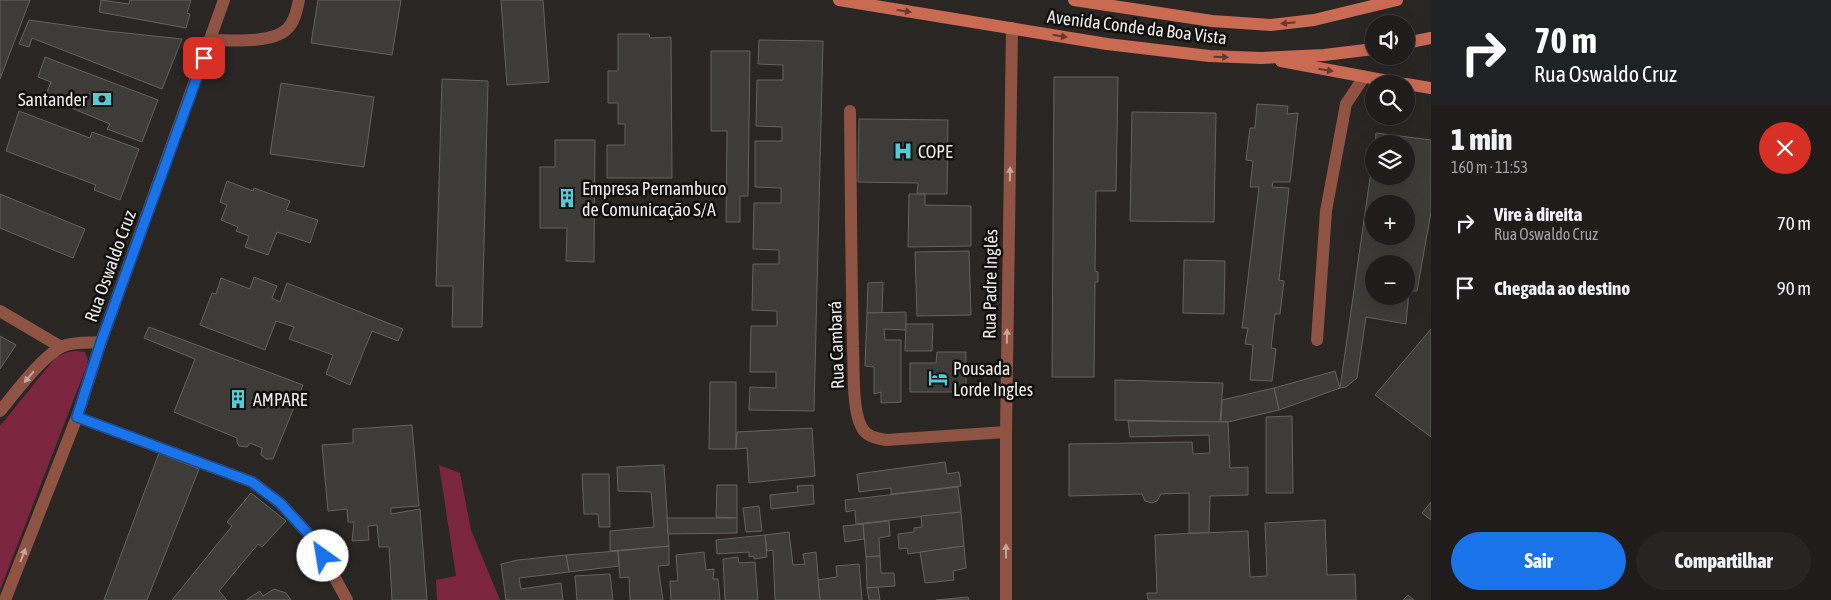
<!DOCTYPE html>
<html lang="pt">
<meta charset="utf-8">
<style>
body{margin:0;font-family:"Asap Condensed",sans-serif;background:#272524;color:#f1f3f6;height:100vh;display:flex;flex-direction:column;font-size:19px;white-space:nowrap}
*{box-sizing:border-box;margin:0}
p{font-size:16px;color:#a1a1a3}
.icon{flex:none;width:28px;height:28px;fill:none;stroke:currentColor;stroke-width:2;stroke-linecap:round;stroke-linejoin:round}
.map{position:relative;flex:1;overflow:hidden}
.side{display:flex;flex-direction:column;background:#1f1c1b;width:400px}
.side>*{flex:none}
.hud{background:#202124;color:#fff;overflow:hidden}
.buttons{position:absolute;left:1365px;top:15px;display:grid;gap:10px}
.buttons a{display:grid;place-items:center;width:50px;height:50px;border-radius:50%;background:#1f1c1b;box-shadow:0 5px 20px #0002,0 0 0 1px #3c3a3a;font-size:25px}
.pin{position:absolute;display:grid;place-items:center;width:42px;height:42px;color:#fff;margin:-21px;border-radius:10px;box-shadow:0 2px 8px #0006}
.me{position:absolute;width:55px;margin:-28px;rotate:328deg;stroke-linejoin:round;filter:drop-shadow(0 0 4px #0008)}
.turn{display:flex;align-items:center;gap:18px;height:105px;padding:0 20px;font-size:22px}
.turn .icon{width:65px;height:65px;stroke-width:2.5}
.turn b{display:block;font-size:35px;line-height:42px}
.round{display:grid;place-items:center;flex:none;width:52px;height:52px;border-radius:26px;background:#272524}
.headline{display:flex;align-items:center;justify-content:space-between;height:85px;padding:0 20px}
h1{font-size:30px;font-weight:800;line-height:38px}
.primary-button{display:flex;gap:10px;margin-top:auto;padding:10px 20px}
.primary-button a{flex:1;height:58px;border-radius:30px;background:#1a73e8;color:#fff;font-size:20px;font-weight:800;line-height:58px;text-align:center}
.primary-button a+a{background:#272524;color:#f1f3f6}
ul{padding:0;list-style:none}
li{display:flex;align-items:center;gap:15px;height:65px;padding:0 20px}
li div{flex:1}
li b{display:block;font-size:19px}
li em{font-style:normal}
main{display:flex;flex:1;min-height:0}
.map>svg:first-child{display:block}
</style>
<main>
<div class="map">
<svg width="1431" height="600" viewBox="0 0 1431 600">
<rect width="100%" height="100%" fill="#292624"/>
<!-- green -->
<g fill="#7b263e">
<path d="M77,351L85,352L88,360L87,365L0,590V426L56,357L68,352Z"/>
<path d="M439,465L460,473L471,530L500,600H437L436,580L456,576Z"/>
</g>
<!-- building -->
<g fill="#3d3c39" stroke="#64635f" fill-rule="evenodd">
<path d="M0,0H30L0,79Z"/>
<path d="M101,0L129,4L130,0H191L187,13L190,14L186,28L99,12Z"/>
<path d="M318,0H401L392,55L311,43Z"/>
<path d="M501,0H543L549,82L507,85Z"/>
<path d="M29,20L107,31L182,39L162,89L32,38L29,47L19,44Z"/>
<path d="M618,34H649L650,38L671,37L672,178H607V145H625V124H618V103H608V71H618Z"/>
<path d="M759,40L823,41L814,411L749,410L750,387L776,388V372H750L751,326H777V311L752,310L753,264H779V250L753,249L754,203H781V188L755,187V141H782V127L756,126L757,80H783V65L758,64Z"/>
<path d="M711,51H750L748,196H740V222H726L727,131H711Z"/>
<path d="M45,57L158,100L142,142L107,129L110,124L45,97L51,82L38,77Z"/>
<path d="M1054,77H1118L1116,191H1096L1095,271L1098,272V282H1095L1094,377H1052Z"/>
<path d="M442,79L488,81L482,327H452L453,286H436Z"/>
<path d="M281,83L374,97L364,167L270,154Z"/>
<path d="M1257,104L1288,106L1287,114L1298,113L1290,182H1273L1272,187L1289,188L1279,280L1284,281L1280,314H1275L1271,348L1276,349L1272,381L1250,380L1253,345L1245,344L1248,328H1242L1259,187H1250L1253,161L1246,160L1250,128H1255Z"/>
<path d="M19,111L90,138L92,132L139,149L120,200L94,190L96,185L6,151Z"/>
<path d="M1132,112L1216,113L1214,222L1130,221Z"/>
<path d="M859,119L948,120L947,194H917L918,183L858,182Z"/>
<path d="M1376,133L1431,140V212L1417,291H1409L1406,324L1366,317L1357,378L1346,387L1340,388L1374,150V176H1406V144H1375ZM1374,204H1406V236H1374ZM1374,264H1406V296H1374Z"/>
<path d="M555,140H595L594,262L566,261L567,228H540V167H555Z"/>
<path d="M227,181L253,191L254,188L290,201L286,210L318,220L310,243L277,232L268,255L245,247L249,236L236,231L238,227L221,220L227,205L220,202Z"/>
<path d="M0,194L85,229L73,258L0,228Z"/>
<path d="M909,194H925V205L971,206V246L908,247Z"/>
<path d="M969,251L971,315L917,316L915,252Z"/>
<path d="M1184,260L1225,261L1224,314L1183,313Z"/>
<path d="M254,277L277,286L272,298L280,302L287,283L403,329L398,341L372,331L350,385L326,374L333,355L289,339L294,327L276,321L265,350L200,325L212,293L216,294L221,278L250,289Z"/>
<path d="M883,282L882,313H867L868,283Z"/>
<path d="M906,312V330L884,329L885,340H901V402L881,403V392L874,394V367L865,366L867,313Z"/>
<path d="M906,324H933L932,351H905Z"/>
<path d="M149,327L303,385L273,459H266L261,455L262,448L250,443L247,447L239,446L237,442V438L174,412L195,359L144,338Z"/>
<path d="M1431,329V437L1375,395Z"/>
<path d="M0,336L16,345L0,369Z"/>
<path d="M937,352H966V392H910V363H936Z"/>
<path d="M1335,371L1340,388L1279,410L1274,388Z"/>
<path d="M1115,380L1223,383L1220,422L1115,420Z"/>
<path d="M710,382H736V449H709Z"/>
<path d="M1274,388L1279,410L1228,422H1221L1222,400Z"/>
<path d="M1292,416L1293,493H1266V417Z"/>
<path d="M1128,421L1228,422L1230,468L1248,467V495L1210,496L1209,533H1189V493L1161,494L1157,501L1152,503L1145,501L1142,494L1069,496V444L1192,442L1193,454L1210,453L1209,435L1130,437Z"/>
<path d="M412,425L419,506L391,508V514L420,509L427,600H392L389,547H379L377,525L368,526L369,540L352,541L354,522H348L347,509L328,511L322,445L353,443V429Z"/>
<path d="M812,428L815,476L749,483L747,448L736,449L737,432Z"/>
<path d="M159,453L199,469L147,600H104Z"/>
<path d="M945,462L947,474L959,472L961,486L891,494V488L859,492L857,474Z"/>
<path d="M664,465L669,546L610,551V531L654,527L651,492L618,491L617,467Z"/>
<path d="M582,474H609L610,527H599L598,514H584Z"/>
<path d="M717,485H737V518L716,517Z"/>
<path d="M813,485L814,504L771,509L770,495L798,492L797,486Z"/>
<path d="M958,487L961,512L856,524L855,510L846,512L845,500Z"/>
<path d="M251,493L286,521L262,547L258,544L219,591L227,600H172L232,526L227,522Z"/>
<path d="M1431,502V520L1422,513Z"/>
<path d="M759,506L762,531L746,532L743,508Z"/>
<path d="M961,512L964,546L908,554L907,548L899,549L898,534L914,532V528L922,527L921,516Z"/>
<path d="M667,518H737V533L668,534Z"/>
<path d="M1325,520L1327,575L1355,574L1356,600H1148L1147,593H1157L1155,535L1248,531L1250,577L1267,576L1265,523Z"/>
<path d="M889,521L890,536L879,538L880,556L866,557L863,524Z"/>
<path d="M863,524L864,539L845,542L843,526Z"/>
<path d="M789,532L793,565L805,564L803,554L816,552L820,600H775L773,550L767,551L765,535Z"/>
<path d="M765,535L767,557L754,559V556L749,557V552L717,554L716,540Z"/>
<path d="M669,546V565L658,566L663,600H630L629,577L620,578L618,551Z"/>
<path d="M964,546L966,568L953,571L954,580L925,583L920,552Z"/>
<path d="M618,551L619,566L569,572L566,555Z"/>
<path d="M704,552L706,570L714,569L713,579H718L720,600H671L670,581H678L676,555Z"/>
<path d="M566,555L569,572L519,578L521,589L561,583L563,600H506L501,564L518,560Z"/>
<path d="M880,556L881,573H894L895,586L867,588L866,557Z"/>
<path d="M738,557L739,563L755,562L758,600H725L723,559Z"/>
<path d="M859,564L862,600H820L818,580L837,577L836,566Z"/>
<path d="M610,574L613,600H577L575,576Z"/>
<path d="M878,587L880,600H869L867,588Z"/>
<path d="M274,589L286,593L291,600H246L260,591L263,596Z"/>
<path d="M1408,595L1414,600H1403Z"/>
<path d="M968,597L969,600H936Z"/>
</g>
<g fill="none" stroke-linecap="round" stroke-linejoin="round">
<!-- service -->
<g stroke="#8f5344" stroke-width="12">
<path d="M210,40C230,40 272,44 287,29C295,22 297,9 299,0"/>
<path d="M850,111C851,190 851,268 853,347C854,368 852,408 861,426C866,437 876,438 886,440L1006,432"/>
<path d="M1317,340L1326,211L1346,104L1364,77"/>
<path d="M77,417L252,482L280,503L314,540L347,600"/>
</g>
<!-- minor -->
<g stroke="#8f5344" stroke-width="12">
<path d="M0,311L61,347"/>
<path d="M1006,600V432L1012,28"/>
</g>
<!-- tertiary -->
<g stroke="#8f5344" stroke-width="12">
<path d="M0,411C15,393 45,352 66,345C77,342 90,343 101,342"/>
<path d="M5,600L77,417L101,342L224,0"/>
</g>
<!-- secondary -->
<g stroke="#c96a53" stroke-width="12">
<path d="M839,0L1107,44L1209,56L1261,58L1324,55L1374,49"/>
<path d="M1074,0L1212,21L1271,25L1314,20L1397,0"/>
<path d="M1406,43L1431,38"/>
<path d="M1281,61L1404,84"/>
<path d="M1406,84L1431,88"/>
</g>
</g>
<!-- one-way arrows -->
<defs><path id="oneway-solid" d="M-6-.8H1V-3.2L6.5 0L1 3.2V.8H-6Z" transform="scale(1.25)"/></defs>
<g fill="#64382d">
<use href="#oneway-solid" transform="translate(904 11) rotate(9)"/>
<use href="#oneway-solid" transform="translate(1288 23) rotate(174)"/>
<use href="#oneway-solid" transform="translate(1060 36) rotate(9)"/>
<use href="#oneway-solid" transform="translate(1221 57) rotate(1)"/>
<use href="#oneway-solid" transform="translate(1326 70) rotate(10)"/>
</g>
<g fill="#c3a79f">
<use href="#oneway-solid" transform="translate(1010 174) rotate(-89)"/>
<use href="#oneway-solid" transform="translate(1007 336) rotate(-89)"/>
<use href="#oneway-solid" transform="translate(29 377) rotate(130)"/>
<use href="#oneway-solid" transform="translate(1006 551) rotate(-90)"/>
<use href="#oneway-solid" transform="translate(23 555) rotate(-69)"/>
</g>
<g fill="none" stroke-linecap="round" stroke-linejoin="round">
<!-- route casing -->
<g stroke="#114b97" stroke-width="12">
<path id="route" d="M204,58L101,342L77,417L252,482L280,503L314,540L323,556"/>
</g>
<!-- route -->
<use href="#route" stroke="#1a73e8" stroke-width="9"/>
</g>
<!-- icons -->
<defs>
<g id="bank-bare" transform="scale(1.5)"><path d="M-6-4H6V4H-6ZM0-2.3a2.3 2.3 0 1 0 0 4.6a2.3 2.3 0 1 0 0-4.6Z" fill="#52cbd7" stroke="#110f0e" stroke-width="2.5" paint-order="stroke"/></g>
<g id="hospital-bare" transform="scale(1.5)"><path d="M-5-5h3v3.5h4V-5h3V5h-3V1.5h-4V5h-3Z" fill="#52cbd7" stroke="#110f0e" stroke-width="2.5" paint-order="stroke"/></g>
<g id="building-bare" transform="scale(1.5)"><path d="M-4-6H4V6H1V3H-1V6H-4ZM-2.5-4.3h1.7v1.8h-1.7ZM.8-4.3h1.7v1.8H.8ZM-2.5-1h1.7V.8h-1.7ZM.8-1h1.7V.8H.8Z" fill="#52cbd7" stroke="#110f0e" stroke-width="2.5" paint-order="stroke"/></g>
<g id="hotel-bare" transform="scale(1.5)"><path d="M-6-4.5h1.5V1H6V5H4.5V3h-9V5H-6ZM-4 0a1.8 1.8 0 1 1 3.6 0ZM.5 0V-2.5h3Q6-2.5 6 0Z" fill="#52cbd7" stroke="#110f0e" stroke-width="2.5" paint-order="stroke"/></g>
</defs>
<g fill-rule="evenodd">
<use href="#bank-bare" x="102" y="99"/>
<use href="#hospital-bare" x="903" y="151"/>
<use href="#building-bare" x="567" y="198"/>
<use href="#hotel-bare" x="938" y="378"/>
<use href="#building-bare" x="238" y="399"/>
</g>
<g text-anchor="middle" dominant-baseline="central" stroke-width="5" stroke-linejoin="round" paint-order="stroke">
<!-- street labels -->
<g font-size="18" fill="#eeecea" stroke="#110f0e">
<text transform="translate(1137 27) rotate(7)">Avenida Conde da Boa Vista</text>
<text transform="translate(110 266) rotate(-70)">Rua Oswaldo Cruz</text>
<text transform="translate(990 284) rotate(-89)">Rua Padre Inglês</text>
<text transform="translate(836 345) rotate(-92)">Rua Cambará</text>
</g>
<!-- poi labels -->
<g font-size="18" fill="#eeecea" stroke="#110f0e" text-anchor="start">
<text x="87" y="99" text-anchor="end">Santander</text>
<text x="918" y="151">COPE</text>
<text x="582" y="188">Empresa Pernambuco<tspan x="582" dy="21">de Comunicação S/A</tspan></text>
<text x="953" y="368">Pousada<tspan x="953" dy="21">Lorde Ingles</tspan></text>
<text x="253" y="399">AMPARE</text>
</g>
</g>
</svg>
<div class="buttons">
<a><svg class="icon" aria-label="sound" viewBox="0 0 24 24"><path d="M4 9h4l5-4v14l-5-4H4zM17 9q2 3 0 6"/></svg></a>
<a><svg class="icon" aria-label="search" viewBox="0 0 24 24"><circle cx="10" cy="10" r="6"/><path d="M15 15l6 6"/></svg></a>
<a><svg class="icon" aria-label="layers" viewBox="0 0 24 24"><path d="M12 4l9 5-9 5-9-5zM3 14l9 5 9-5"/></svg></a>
<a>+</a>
<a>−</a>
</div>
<div class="pin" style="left:204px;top:58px;background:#d93025"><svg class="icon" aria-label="arrive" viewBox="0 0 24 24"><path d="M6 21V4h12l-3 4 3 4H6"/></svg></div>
<svg class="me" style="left:323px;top:556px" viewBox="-20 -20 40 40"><circle r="19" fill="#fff"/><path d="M0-13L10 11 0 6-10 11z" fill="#1a73e8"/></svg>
</div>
<section class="side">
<div class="hud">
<div class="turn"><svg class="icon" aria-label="right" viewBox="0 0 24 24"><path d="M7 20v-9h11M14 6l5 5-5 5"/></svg><div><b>70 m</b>Rua Oswaldo Cruz</div></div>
</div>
<div class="headline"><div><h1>1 min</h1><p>160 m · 11:53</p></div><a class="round" style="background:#d93025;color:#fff"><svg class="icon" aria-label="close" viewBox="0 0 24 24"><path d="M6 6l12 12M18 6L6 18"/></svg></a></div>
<ul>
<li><svg class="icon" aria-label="right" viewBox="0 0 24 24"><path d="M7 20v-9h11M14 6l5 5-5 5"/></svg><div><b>Vire à direita</b><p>Rua Oswaldo Cruz</p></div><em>70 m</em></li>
<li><svg class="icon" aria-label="arrive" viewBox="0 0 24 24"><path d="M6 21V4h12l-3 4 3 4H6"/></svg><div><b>Chegada ao destino</b></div><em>90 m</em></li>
</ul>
<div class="primary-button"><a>Sair</a><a>Compartilhar</a></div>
</section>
</main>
